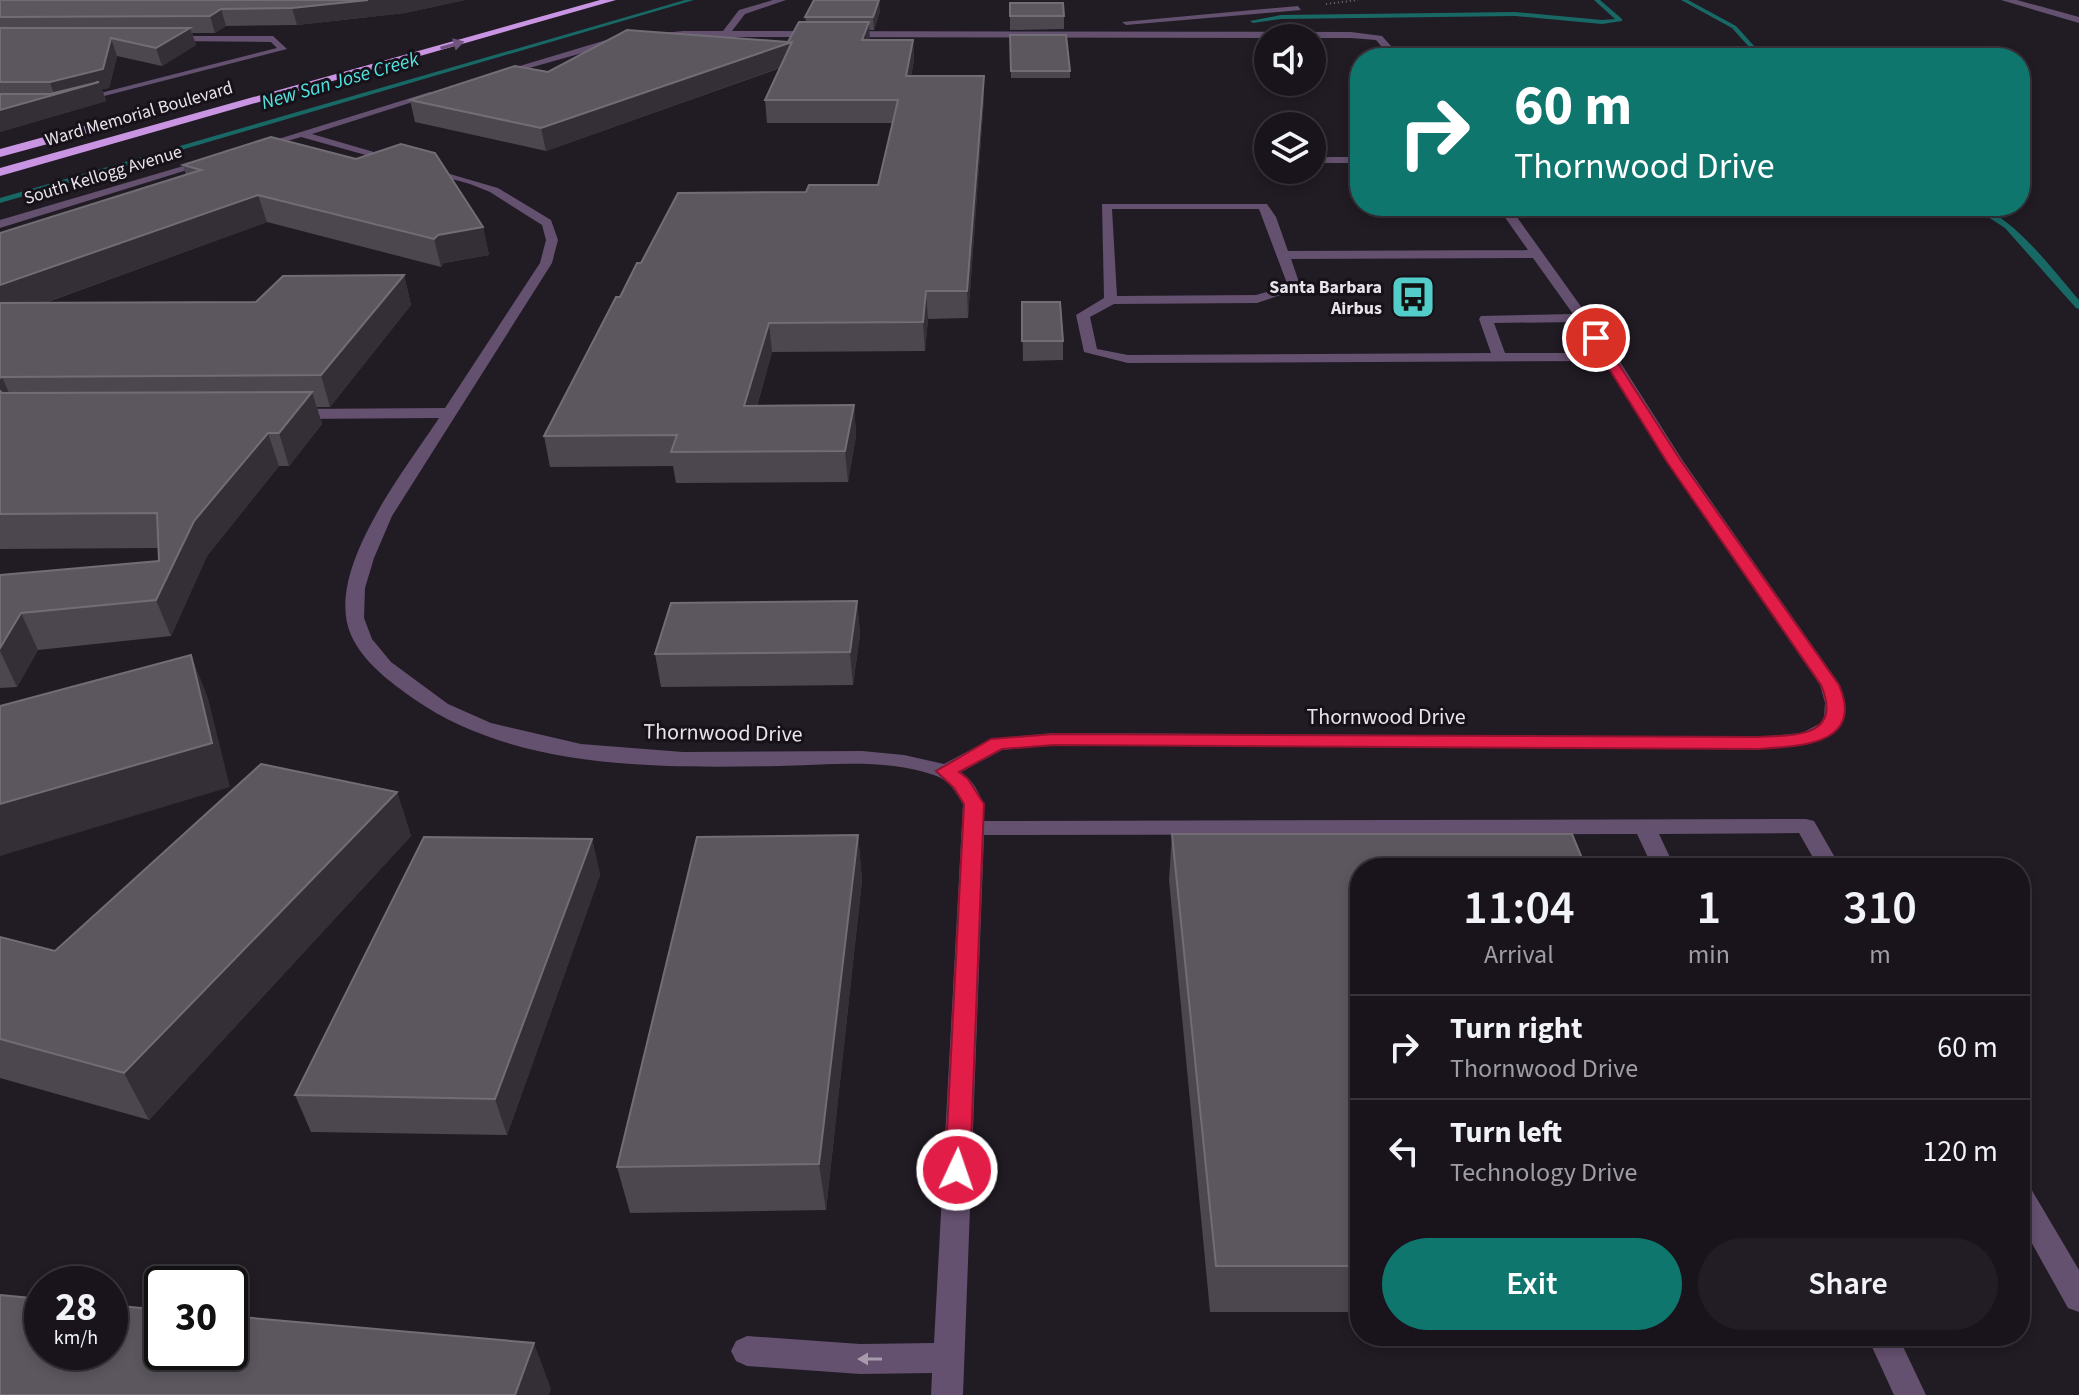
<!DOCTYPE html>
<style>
body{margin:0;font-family:"Source Sans 3",sans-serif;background:#221d24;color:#f1f3f6;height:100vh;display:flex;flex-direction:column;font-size:30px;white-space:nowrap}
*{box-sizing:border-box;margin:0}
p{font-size:26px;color:#9f9ea3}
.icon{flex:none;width:44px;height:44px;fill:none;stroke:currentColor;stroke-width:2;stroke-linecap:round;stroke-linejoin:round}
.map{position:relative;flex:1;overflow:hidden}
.side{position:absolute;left:1350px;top:858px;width:680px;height:488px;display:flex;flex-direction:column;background:#19141b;border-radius:32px;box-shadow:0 4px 12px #0003,0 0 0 2px #37333a}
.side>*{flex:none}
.guide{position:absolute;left:1350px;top:48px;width:680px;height:168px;border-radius:32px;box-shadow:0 4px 12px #0003,0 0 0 2px #37333a;background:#0f766e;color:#fff;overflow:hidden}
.buttons{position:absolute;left:1254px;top:24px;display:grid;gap:16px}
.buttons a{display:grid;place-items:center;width:72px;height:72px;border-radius:50%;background:#19141b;box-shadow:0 4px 12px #0003,0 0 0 2px #37333a;font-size:40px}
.speed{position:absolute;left:24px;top:1266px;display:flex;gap:16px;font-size:40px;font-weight:700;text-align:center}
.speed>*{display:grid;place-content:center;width:104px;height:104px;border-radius:50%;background:#19141b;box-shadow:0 4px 12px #0003,0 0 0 2px #37333a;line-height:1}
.speed small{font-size:20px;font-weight:400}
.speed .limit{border:4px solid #111;border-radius:12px;background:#fff;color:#111}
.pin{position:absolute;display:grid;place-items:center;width:68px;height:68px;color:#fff;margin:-34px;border:4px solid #fff;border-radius:50%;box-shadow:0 2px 8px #0007}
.me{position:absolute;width:88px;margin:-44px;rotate:3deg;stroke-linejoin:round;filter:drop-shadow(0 0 6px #0008)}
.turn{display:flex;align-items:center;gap:28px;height:168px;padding:0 32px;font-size:36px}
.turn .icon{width:104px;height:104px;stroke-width:2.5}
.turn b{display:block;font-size:56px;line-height:68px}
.eta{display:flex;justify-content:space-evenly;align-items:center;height:136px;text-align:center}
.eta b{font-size:48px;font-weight:600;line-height:56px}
.primary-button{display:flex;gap:16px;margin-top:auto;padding:16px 32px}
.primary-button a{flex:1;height:92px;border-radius:48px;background:#0f766e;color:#fff;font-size:32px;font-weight:600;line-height:92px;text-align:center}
.primary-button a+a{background:#221d24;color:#f1f3f6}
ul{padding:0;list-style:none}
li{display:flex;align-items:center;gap:24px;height:104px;padding:0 32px;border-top:2px solid #37333a}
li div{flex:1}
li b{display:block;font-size:30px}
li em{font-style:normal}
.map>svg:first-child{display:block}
</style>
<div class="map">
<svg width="2079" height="1395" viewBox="0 0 2079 1395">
<rect width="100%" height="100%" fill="#211b24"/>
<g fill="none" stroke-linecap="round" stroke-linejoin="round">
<!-- stream -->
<g fill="#186966" fill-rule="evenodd">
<path d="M685,0H694L0,203V198Z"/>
<path d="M1594,0H1600L1622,19V21L1602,24L1515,16L1281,19L1253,23L1250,21L1281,15L1515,12L1602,20L1615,19Z"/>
<path d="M1681,0H1688L1736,26L1765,58H1759L1732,28Z"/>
<path d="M1971,206C2006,206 2056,274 2079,300V309L2076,308L2005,228Z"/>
</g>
<!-- path -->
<path stroke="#706a72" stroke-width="2" stroke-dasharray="1 3" stroke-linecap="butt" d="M1326,4L1358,0"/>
<!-- minor -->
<g fill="#64506f" fill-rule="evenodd">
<path d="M773,0H786L745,14L732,31L1351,32L1382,36L1391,46L1422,47L1451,58L1396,52L1401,58H1391L1376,40L1351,38L683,37L614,44L501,76L493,74L613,38L683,31H723L739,10Z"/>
<path d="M2001,0H2017L2079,17V23Z"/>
<path d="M1298,6L1301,10L1126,25L1122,22Z"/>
<path d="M168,36H273L287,49L77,103V99L277,48L271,42L165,41Z"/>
<path d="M430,92L438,94L312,134L498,188L551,220L558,240L552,263L392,516L374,558L365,588L364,618L372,639L391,662L448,704L491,723L581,744L683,752L862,751L904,755L944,764L991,739L1054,733L1758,737L1802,733L1821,723L1824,717L1825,703L1820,685L1667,462L1606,361L1128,363L1084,352L1076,315L1104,298L1102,204H1267L1276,217L1288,251L1528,250L1497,206H1509L1615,354L1683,461L1840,685C1858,746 1803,747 1758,749L1054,745L1002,750L961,772C977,784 985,801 984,821L1806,819L1814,821L1841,868H1819L1799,833L1659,834L1675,868H1653L1637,834L984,835L963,1395H931L932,1373L860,1374L747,1366L736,1361L731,1351L736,1341L747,1336L860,1344L934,1343L963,804C956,792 948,779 934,775C885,758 828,765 778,766C658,768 516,770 414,699C390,682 363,662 351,635C323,571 406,469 439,418L294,419L286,414L294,409L445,408L540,263L546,240L542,225L490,192L470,184L301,137L257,150L252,147ZM1112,209H1259L1288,286L1256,295L1117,296ZM1533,258L1573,314L1481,316L1479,319L1491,353L1128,355L1097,349L1090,317L1114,304L1257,303L1301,288L1291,259ZM1578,322L1600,353H1505L1494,323Z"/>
<rect x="1312" y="157" width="48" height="6"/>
<path d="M207,159L216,161L0,228V220Z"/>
<path d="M1273,170H1283L1287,177L1277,179Z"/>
<path d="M2020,1184L2030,1187L2079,1270V1312L2068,1308L2020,1222Z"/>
<path d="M1867,1336H1898L1926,1395H1894Z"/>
</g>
<!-- highway -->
<g fill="#c995e3" fill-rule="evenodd">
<path d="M600,0H616L0,176V168Z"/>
<path d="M143,110L149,114L147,117L0,157V149Z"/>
</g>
</g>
<!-- wall -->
<g fill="#4c464f">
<path d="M0,0H465L405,13L297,25L226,26L215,33H192L196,45L162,66L117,56L109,88L102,89L106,101L0,132Z"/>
<path d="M1010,3L1064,16V29L1010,30Z"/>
<path d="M880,11L874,30H869L870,40H913L914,60L911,76H984V98L968,318L928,319L925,351L772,352L757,406L854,405L856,436L848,482L676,483L673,466L550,467L544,436L620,297L641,263L806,192L878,185L893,123H767L765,100L780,68L546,151L415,122L410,100L548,72L788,42L806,22L805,17Z"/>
<path d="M1010,35L1070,71V78H1011Z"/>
<path d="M183,165L483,227L489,255L444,263L441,267L267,222L45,303L256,302L404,275L411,305L330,407H317L322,424L289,466H279L207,556L171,636L38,650L17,687L0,688V575L159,561L158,548L0,549V233L186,175Z"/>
<path d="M1022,302L1063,341V360L1023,361Z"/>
<path d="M857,601L860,634L853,685L661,687L655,654Z"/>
<path d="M397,792L411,836L149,1120L0,1078V937L55,951Z"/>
<path d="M1172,834L1360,868V1312H1210L1169,880Z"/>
<path d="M858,835L862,880L826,1210L630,1213L617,1167Z"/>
<path d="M592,839L600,875L507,1135L311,1132L295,1095Z"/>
</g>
<!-- shaded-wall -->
<g fill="#342e37">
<path d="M368,0H465L405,13L297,25L292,8Z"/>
<path d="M879,0L880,11L874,30L873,17Z"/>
<path d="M221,9L226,26L215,33L210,16Z"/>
<path d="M869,22L870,42L862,40Z"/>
<path d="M190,28L196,45L162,66L156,48Z"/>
<path d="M111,38L117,56L109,88L102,89L106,101L0,132V110L54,95L50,82Z"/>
<path d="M913,40L914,60L907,98L906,76Z"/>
<path d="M792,42L793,63L546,151L541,128Z"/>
<path d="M984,76V98L968,318L967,291Z"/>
<path d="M258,195L267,222L0,319V285Z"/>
<path d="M483,227L489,255L444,263L441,267L434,239L438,235Z"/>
<path d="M404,275L411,305L330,407L321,375Z"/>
<path d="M926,291L928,319L925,351L923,322Z"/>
<path d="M769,323L772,352L748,436L744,406Z"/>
<path d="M2,377L16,409L0,404V378Z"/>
<path d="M312,392L322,424L289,466L279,433Z"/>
<path d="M854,405L856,436L848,482L845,451Z"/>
<path d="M268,433L279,466L207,556L171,636L156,600L194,521Z"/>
<path d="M857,601L860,634L853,685L850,652Z"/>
<path d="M21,613L38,650L17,687L0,651V648Z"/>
<path d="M191,655L208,698L230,787L0,856V804Z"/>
<path d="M397,792L411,836L149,1120L124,1073Z"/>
<path d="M858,835L862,880L826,1210L819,1164Z"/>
<path d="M592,839L600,875L507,1135L495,1099Z"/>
<path d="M534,1343L551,1389L549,1395H515Z"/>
</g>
<!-- building -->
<g fill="#5c575f" stroke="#726d75" stroke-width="2">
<path d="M0,0H368L292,8L221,9L210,16L0,17Z"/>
<path d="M814,0H879L873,17H805Z"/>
<path d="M1010,3H1063L1064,16H1010Z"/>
<path d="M799,22H869L862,40H913L906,76H984L967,291H926L923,322L769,323L744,406L854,405L845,451L671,452L677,435L544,436L616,297H620L637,263H641L678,193L806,192L809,185H878L898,100H765L792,42L541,128L410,100L515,66L548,72L627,30L788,42Z"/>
<path d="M0,28H190L156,48L111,38L103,69L50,82H0Z"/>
<path d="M1010,35H1066L1070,71H1011Z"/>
<path d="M99,82L0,110V94H50Z"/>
<path d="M271,137L356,159L401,144L435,153L483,227L438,235L434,239L258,195L0,285V233L201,170L183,165Z"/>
<path d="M404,275L321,375L2,377L0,378V303L256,302L283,276Z"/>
<path d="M1022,302H1060L1063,341H1022Z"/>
<path d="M0,391L2,393L312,392L279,433H268L194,521L156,600L21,613L0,648V575L159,561L157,513L0,514Z"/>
<path d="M857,601L850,652L655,654L671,603Z"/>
<path d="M191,655L212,743L0,804V706Z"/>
<path d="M261,764L397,792L124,1073L0,1039V937L55,951Z"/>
<path d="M1172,834H1572L1586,868H1360V1266H1216Z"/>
<path d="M858,835L819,1164L617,1167L697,837Z"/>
<path d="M424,837L592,839L495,1099L295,1095Z"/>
<path d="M0,1295L42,1299V1352H110V1305L162,1310V1352H230V1316L534,1343L515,1395H0Z"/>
</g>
<!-- one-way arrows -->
<defs><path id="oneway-solid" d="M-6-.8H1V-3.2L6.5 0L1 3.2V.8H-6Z" transform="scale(2)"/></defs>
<use fill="#70547e" href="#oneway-solid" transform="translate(452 45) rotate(-16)"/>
<use fill="#a69aac" href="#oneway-solid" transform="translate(870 1359) rotate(-180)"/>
<!-- route -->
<path fill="#e11d48" stroke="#92132f" stroke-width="2" d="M1591,335H1600L1681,461L1839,685C1865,745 1800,746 1758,749L1054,745L1002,749L959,772L968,779L984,804L970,1170L966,1177L957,1180L948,1177L945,1170L964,804L954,788L936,771L991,739L1054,734L1758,737C1796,735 1843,737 1821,685L1667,462L1590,338Z"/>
<!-- icons -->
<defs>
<g id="bus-square" transform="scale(2.3)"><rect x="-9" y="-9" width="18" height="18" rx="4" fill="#53cdc9" stroke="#17121a"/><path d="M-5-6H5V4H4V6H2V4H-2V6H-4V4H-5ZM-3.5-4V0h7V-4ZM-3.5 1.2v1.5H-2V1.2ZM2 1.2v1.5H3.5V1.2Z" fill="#111"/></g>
</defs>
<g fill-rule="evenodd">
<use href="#bus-square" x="1413" y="297"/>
</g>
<g text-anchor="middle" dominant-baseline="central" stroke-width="6" stroke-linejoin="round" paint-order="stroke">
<!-- far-street labels -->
<g font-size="18" fill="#e7e3e9" stroke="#17121a">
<text transform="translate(139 114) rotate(-16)">Ward Memorial Boulevard</text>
<text transform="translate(103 175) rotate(-17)">South Kellogg Avenue</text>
</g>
<!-- far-poi labels -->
<g font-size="18" font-weight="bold" fill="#e7e3e9" stroke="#17121a" text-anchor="end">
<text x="1382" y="287">Santa Barbara<tspan x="1382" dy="21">Airbus</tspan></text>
</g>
<!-- far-water labels -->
<g font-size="20" font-style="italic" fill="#53e5e0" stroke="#17121a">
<text transform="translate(340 81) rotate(-16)">New San Jose Creek</text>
</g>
<!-- street labels -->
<g font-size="22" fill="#e7e3e9" stroke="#17121a">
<text x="1386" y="717">Thornwood Drive</text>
<text transform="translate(723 733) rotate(1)">Thornwood Drive</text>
</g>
</g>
</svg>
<div class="buttons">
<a><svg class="icon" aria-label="sound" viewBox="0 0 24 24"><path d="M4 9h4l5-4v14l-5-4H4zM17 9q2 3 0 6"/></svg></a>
<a><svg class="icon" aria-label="layers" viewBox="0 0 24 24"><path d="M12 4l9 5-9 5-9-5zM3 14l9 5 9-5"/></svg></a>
</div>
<div class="speed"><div>28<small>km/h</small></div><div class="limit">30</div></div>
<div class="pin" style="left:1596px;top:338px;background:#d93025"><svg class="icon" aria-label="arrive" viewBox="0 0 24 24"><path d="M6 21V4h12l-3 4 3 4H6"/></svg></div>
<svg class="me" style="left:957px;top:1170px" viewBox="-20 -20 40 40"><circle r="17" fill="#e11d48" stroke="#fff" stroke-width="3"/><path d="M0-11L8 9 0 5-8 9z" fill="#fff"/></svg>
<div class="guide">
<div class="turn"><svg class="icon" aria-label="right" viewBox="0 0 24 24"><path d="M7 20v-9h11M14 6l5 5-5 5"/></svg><div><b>60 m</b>Thornwood Drive</div></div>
</div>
<section class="side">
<div class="eta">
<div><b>11:04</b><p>Arrival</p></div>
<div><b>1</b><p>min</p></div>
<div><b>310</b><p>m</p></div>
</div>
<ul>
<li><svg class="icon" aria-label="right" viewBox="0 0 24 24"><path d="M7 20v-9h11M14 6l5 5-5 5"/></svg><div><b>Turn right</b><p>Thornwood Drive</p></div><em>60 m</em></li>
<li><svg class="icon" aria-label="left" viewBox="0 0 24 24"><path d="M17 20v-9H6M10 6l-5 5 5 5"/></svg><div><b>Turn left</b><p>Technology Drive</p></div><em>120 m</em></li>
</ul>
<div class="primary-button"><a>Exit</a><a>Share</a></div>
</section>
</div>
